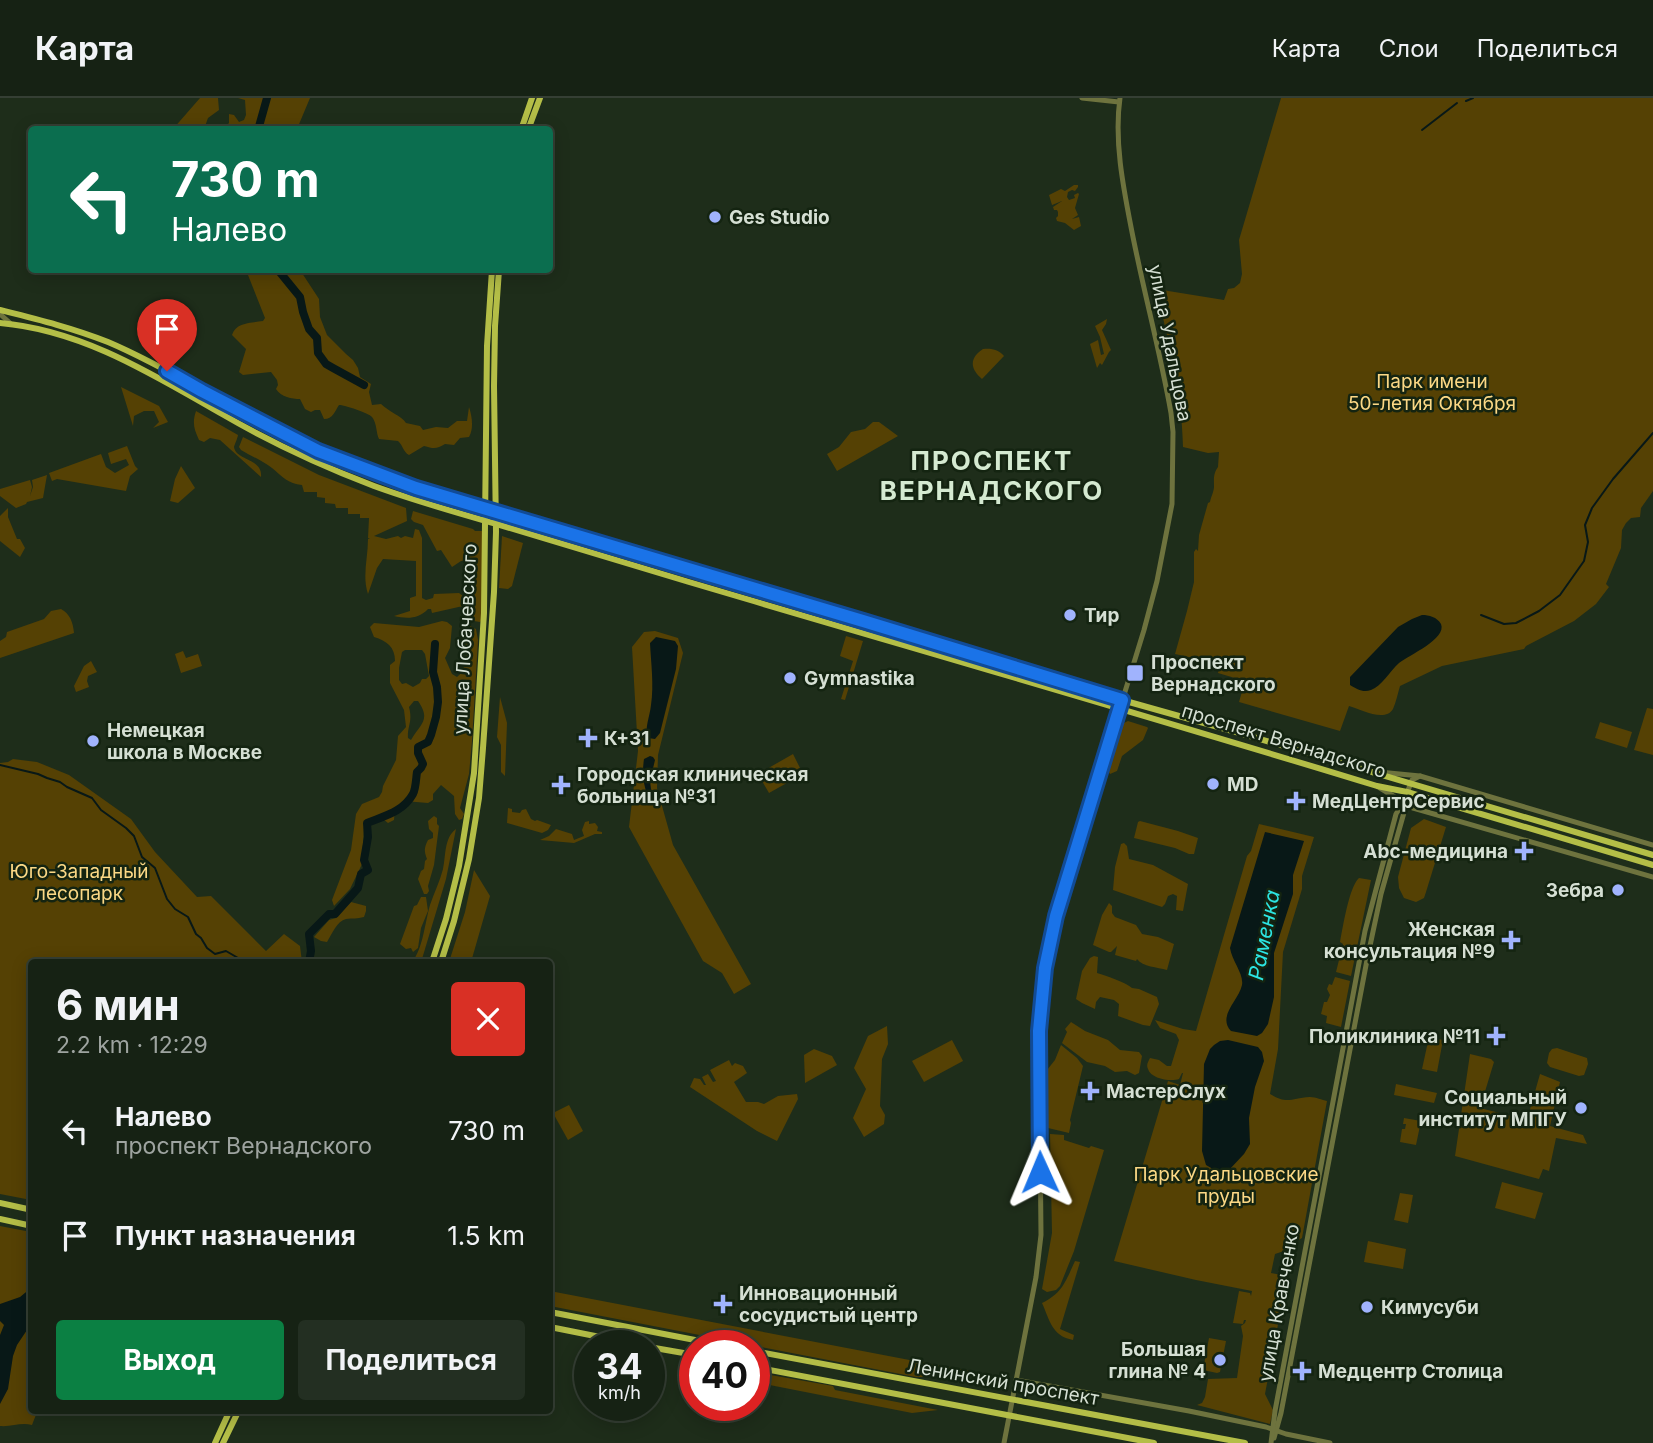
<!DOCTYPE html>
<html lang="ru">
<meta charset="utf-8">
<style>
body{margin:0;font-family:Inter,sans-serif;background:#232f22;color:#f1f3f6;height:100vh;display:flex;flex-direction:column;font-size:26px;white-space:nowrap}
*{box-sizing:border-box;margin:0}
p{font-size:23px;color:#9ea4a0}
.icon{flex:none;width:38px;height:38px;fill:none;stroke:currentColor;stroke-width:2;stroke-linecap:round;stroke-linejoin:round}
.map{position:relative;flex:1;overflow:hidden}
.panel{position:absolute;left:28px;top:861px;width:525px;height:455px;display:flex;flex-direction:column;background:#162214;border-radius:7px;box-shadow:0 4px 18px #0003,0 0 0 2px #353f34}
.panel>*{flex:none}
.top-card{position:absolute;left:28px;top:28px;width:525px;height:147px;border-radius:7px;box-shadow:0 4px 18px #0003,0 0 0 2px #353f34;background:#0b6e4f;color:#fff;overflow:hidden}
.speed{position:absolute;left:574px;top:1232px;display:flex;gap:14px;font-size:35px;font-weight:700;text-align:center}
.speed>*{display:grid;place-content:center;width:91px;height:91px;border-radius:50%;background:#162214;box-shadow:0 4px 18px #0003,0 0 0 2px #353f34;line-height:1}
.speed small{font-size:18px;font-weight:400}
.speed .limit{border:10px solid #d22;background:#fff;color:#111}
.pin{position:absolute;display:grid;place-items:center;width:60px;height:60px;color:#fff;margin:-72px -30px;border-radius:50% 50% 50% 0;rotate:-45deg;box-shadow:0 0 7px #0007}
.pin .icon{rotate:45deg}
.me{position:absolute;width:77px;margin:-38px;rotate:359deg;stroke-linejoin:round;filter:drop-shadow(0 0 5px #0008)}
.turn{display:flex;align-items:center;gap:24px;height:147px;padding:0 28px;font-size:32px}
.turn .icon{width:91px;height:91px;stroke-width:2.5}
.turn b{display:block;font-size:49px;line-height:60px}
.round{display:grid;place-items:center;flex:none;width:74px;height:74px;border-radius:7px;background:#232f22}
.summary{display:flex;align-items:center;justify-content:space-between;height:119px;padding:0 28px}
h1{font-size:42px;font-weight:700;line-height:52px}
.primary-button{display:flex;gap:14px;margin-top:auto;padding:14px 28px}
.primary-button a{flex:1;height:80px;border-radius:7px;background:#0b8043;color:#fff;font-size:28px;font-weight:700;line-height:80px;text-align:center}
.primary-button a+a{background:#232f22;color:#f1f3f6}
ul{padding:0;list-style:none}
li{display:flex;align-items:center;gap:21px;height:105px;padding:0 28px}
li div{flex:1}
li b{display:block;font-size:26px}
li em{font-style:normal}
header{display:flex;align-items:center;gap:42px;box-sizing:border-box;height:98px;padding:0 35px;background:#162214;border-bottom:2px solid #353f34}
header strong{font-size:33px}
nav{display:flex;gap:38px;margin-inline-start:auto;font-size:24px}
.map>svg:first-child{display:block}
</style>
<header>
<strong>Карта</strong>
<nav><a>Карта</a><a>Слои</a><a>Поделиться</a></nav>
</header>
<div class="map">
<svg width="1653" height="1345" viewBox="0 0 1653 1345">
<rect width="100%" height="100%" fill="#1e2d1a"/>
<!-- green -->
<g fill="#554104" fill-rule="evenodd">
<path d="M200,0H218L219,12L208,20L204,31H173Z"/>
<path d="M238,0H310L297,31H223L229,25V16L234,17L239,24L244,22L246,17L245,2Z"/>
<path d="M1281,0H1653V393L1641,410L1640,419L1631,420L1626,425L1622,432L1621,450L1606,486L1609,489L1596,506L1574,523L1526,548L1524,551L1442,568L1400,588C1398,595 1396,604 1393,611C1385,625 1360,611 1349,608L1340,633L1239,604L1245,583L1218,575L1219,570L1215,569L1216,565L1175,556L1187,513L1194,484V454L1196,451L1198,453L1199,437L1208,405L1210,404C1211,399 1214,393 1214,389C1214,381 1213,376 1218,369L1219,354L1208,355L1183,349C1182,295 1169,244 1156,191L1224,202L1228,191L1234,190L1240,185L1242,176L1239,142Z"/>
<path d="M1074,87H1078V89L1075,93L1072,92L1068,94L1067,99L1069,102L1075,100L1074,97L1078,95L1079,96L1075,110L1078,117L1072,121L1079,119L1081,128L1074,132L1065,125L1057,123L1056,120L1058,118V114L1057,112H1054L1053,109L1062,103L1052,107L1049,97L1061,91L1065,93Z"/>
<path d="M246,172H300L319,201L320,219L327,237L346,256L353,262L358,270L360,279L371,286L369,294L372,307L381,306C389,314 402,318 406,325L420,328L423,332L436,329L448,330L457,323H467L469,309C472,318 474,330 469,339L460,340L454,347L445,346C437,351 434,351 424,348L409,357C403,354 403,347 398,343L379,341C376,335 377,325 372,319C369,315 344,307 339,307C335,313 333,321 324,321L320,312H315L311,314L305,311L300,301C292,301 281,299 276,291L278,287L277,282L271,274L243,277L239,274L246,251L232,237C236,224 251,225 263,223L265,220Z"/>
<path d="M1107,221L1106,226L1102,232L1111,252L1109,254L1102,267L1100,265L1097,270L1090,246L1098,242L1101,257L1104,256L1100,239L1095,228Z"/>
<path d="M983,251C992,250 999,252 1004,258L982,281C970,271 969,260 983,251Z"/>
<path d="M121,289L159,308L168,324L153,330L159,324L154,313H144L134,318L133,328Z"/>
<path d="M196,313L238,337C238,339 234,348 234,349C236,363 263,360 261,379L220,342L210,340L204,344L199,342C194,331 192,325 196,313Z"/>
<path d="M873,324H879L898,338L837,373L827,356L839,349L851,334L865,331Z"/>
<path d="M243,339L319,377L406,410L407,423L374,438L386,441L398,438L401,440L405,438L413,440L415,431L419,432L422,440V500L426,502L433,500L434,496L459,495L463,498V508L432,515L431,511H428C419,521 407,521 394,518L410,513V500L416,498V463L383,461L377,470L368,496C362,478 368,460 368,441L370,440H368L369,420H360V416H348V410H336L335,406L325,405V400L317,399V394H304L302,387C288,386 282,378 272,370C263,363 251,358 241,352L239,349Z"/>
<path d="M127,348L135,368L138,371L130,378L126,393L57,381L52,383L49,375L101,356L106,369L115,375L129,367L126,361L111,366L108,355Z"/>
<path d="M181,368L195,390L178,405L170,403L175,381Z"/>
<path d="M47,377L43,400L27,404L26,406L16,410L0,398V391L30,382L32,389L30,398L33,389L32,382Z"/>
<path d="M8,410V419L17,441H20L25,450L20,459L0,443V418Z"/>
<path d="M413,413L473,431L475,433H482V522L480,524L474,523L469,517L468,496L474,494L475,489L468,488V484L475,478C476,471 474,467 469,462L461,463L452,469L441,452L437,453L423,427L414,424L411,421Z"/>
<path d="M502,438L523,445L512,488L508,491L499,490Z"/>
<path d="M61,511C70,516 73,524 74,535L0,560V543L6,539L7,534L44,521L51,513Z"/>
<path d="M442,523L447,524L452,528L450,550L445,560L452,576L457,579C465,572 463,573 464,564C467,554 470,551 461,543L462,537L468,535L470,528L476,531L478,542L472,643L469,676L460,710L464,716L462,721L459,722L455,716L454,698L441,687L433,696V702L428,705L404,703L395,710L394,722L388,725L378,717L364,727L362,766L350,791L334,808L332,802L351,752L356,716L362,706L379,699L382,694L383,688L396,662L398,638L406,629L404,612L390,585V567L395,563C395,549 387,543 374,539L370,529L374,525L419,529ZM405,552H422L425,556L429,578L426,581H422L420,585L413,589L406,585L402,586L399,582V570L402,554ZM414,603H418C431,622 421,625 411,642L408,640C407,628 413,624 409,609Z"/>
<path d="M655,533L678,540L683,555L658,657L657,690L673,747L751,886L734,896L722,875L703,863L629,729L638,653L632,549L644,534Z"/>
<path d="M846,538L863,543L845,602L841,601L853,563L840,558Z"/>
<path d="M183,553L186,560L198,556L202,568L181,575L175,556Z"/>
<path d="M91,563L97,574L88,578L87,583L89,589L76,594L74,588L84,568Z"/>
<path d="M500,599L507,625L505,678L501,674V647L497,639Z"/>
<path d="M1647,610L1653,611V657L1634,652Z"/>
<path d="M1128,623L1147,629L1148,630L1143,642L1122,658L1117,673L1110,676L1108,673L1122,626Z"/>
<path d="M1600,624L1632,634L1627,650L1595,640Z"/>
<path d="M793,656L803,676L769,695L758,676Z"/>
<path d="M13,661L37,664L69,677L131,721L155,754L197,799L211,798L266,853L284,836L300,848L302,864H32L31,1102L0,1096V665L8,664Z"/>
<path d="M508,710L512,711V714L520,715L522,712L526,711L531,721L535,723L537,722L551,727L548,732L542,735L507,725Z"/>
<path d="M434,718L437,720V726L439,728L434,767L428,788L429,793L427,796H424L418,781L421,773L424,771L425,763L427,761C424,753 424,750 428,742L433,740V735L429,731L428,723Z"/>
<path d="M1424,721L1446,729L1426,794L1424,800L1416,804L1404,800L1399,790L1398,779L1411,730Z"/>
<path d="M589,723V726L595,725L598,729L597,733L602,734V736H595L574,745L540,742L549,738L556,731L572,736L574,742L584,738L582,732L585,724Z"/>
<path d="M1140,723L1178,733L1198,740L1194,756H1189L1175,750L1134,740L1138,724Z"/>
<path d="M1259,726L1314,739L1302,778V791L1283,854L1278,951L1270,996C1288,1007 1291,1000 1310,999C1316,999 1322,1002 1327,1003L1302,1140L1288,1148L1284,1153L1275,1156L1271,1175L1287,1178L1265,1296L1273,1312L1270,1326L1197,1307L1202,1305L1205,1299L1208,1281L1237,1280L1243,1238L1241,1228L1245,1225L1246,1222H1244L1243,1226L1233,1225L1239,1193L1250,1195L1251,1198L1252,1193L1196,1182L1114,1163L1168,983L1180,987L1183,975H1182L1179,981C1171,984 1151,981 1148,971C1146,967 1148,964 1150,960L1159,962L1167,968H1171L1179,942L1176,936L1160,930L1155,922L1183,931L1196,933L1247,758L1251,753Z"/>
<path d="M456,731L446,781L422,861L420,864H412C423,851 425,824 430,807C434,795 440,783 443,771C446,757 444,740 456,731Z"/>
<path d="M1124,745L1127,748L1129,761L1153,767L1188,786L1183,813L1176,812L1177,798L1173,796L1168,798L1165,806L1162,809L1113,792L1115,769L1121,746Z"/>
<path d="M474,772L490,798L471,864H449L465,814Z"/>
<path d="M1359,780L1371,782L1351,878L1336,874L1343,846L1340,844C1343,829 1349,789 1359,780Z"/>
<path d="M421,799H426L428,813L421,830L418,850L413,854L411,850L406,851L400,846L414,808L417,807Z"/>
<path d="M351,804L366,808V813L364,819C357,821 353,820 346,821C337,823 332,836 327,844L321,843L314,839L329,822L336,820Z"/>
<path d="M1109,805L1112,808V815L1115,819L1136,827L1142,836L1158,839L1174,846L1167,872C1157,869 1143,869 1137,861L1136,863L1115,857L1117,848L1111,854H1109L1093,847L1102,817Z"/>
<path d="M1094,858L1098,859L1097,875C1107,878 1125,884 1132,890L1139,891L1157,899L1159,906L1150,928L1143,927L1118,918L1119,906L1114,902L1100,899L1096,904L1095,911L1082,905L1076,901L1082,873L1090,860Z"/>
<path d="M1335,879L1350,883L1341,929L1326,925L1327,918L1321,916L1324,904H1327L1330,897L1327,891L1329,886L1332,887Z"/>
<path d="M1071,924L1085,933L1108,942L1120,952L1139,954L1142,958L1139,975L1135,977L1127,973L1115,974L1105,968L1087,964L1062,945L1067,934L1065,931Z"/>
<path d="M887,928L888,946L882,961L880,1008L885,1017L884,1026L864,1039L853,1020L866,991L854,970L868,938Z"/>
<path d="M1429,939L1443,942L1437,974L1422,971Z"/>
<path d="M952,942L963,963L924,984L912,963Z"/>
<path d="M1061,947L1077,960L1083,968L1070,1022L1071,1025L1069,1035L1048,1030L1047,972L1055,962Z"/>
<path d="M1557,950L1587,960L1588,966L1584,977L1579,978L1550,969L1547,965L1549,955L1552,951Z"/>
<path d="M814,951L832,958L837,967L805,985L804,957Z"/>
<path d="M1470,956L1491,961L1494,964L1480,1010L1527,1022L1540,976L1560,984L1550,1028L1583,1037L1587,1046L1556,1040L1549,1073L1543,1071L1539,1081L1455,1058Z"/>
<path d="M729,962L732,968L735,965L743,968L747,975L734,984L746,1004H758L764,1006L778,998L797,996L798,1001L777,1043L757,1033L690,989L694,980L700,981L704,987H706L702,979L708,976L713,984L716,983L710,972Z"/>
<path d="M1396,986L1437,995L1434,1005L1394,997Z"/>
<path d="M569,1007L583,1033L568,1042L553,1015Z"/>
<path d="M1404,1020L1421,1023L1416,1047L1400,1044L1402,1031H1405L1406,1026H1403Z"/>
<path d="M1050,1036L1064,1037V1042L1089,1050L1091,1048L1104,1052L1074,1153L1060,1188L1056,1192L1047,1194L1042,1191L1052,1135Z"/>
<path d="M1502,1084L1543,1095L1535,1121L1495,1110Z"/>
<path d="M1400,1095L1413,1097L1408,1125L1394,1122Z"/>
<path d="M0,1128L31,1134L32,1288L27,1312L37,1314L32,1327C21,1324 12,1329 0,1328Z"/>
<path d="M1368,1143L1406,1151L1403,1171L1364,1164Z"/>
<path d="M1075,1163L1080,1164L1060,1231L1074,1237L1073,1242C1052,1238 1050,1223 1042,1205C1063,1195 1066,1182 1075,1163Z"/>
<path d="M550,1193L946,1269L971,1273V1275L950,1279H916L550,1208Z"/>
<path d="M1209,1240L1226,1243L1220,1274L1217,1275L1203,1272Z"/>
<path d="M754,1274L833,1288L835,1292L938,1312L912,1315L754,1284Z"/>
</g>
<!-- water -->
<g fill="#081817">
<path d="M1422,517C1429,517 1437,519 1441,526C1447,541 1409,557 1399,565C1390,573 1382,588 1371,592C1363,595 1357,591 1350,587V579L1398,529L1412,521Z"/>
<path d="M656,539L675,543L678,548L676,571L660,635L655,641L648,640C644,631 650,618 651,607C654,586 651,566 650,545Z"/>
<path d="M650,658L653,659L655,662L650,683L652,699L651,701L648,699C643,686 642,675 644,661Z"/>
<path d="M1265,734L1304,743L1293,777V796L1274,855V899L1268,926L1262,935L1257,938L1231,933C1217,918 1239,902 1242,887C1244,876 1232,863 1230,850Z"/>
<path d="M1228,942L1258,949L1262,954L1264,963L1255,989L1249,1020L1250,1046L1244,1056L1229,1072L1218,1074L1206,1067L1202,1053L1204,966L1210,951L1214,947L1220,943Z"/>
<path d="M31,1190V1226L17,1247L13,1258L8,1291L0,1306V1237L4,1227L0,1223V1206L20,1199Z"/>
</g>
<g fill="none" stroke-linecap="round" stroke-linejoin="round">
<!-- stream -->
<g stroke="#081817" stroke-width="2">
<path d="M1466,3L1473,0"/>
<path d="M1422,32L1457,5"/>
<path d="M1481,517L1504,526L1516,525L1539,513L1560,497L1584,463L1588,444L1585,427L1592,410L1613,381L1653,335"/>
<path d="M0,667L38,676L47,680L60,684L67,689L92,700L101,712L126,730L134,738L142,759L155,770L167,801L175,811L188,819L196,836L201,840L207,850L215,856L226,853L245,864"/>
</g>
<!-- river -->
<g stroke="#081817" stroke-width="8">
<path d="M258,32L267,0"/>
<path d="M278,172L300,199L303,214L309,231L317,240L318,255L326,266L333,270L364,287"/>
<path d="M309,864L311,853L309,836L329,816H335L358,790L361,776L368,772L364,762L368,739L367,725C384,718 403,714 413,696C416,690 416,680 417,674L421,670L423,666L418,655V649L428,644L431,637L436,619L438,604L437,589L433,574L435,546"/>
</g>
<!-- minor -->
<g stroke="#6e733e" stroke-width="5">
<path d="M1082,0L1119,4"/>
<path d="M0,216L10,225"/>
<path d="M1379,674L1420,678L1653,747"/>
<path d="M1380,690L1413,710L1653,779"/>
<path d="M1016,1282L1189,1313L1266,1329L1286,1336L1330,1345"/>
<path d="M1274,1340L1281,1315L1367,862L1381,796L1405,711L1404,703"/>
<path d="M1004,1345L1036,1179L1041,1137L1039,933L1045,870L1056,818L1144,532L1157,483L1172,406L1173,334L1171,315C1160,253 1143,191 1131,129C1123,88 1114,42 1120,0"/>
<path d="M1271,1345L1275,1313L1365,833L1396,716L1404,703L1412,682L1420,678"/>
</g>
<!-- major -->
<g stroke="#b4be47" stroke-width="6">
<path d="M521,32L532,0"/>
<path d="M528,32L540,0"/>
<path d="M0,212C36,221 73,230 108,244C160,266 209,297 259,323C316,352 371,375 431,396L863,523L1122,602L1243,636L1653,757"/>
<path d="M0,225C82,232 152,276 222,316C270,344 322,368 374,388C415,403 458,415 500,427C563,446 626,465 689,484C919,552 1149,618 1377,688L1407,694L1653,767"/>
<path d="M432,864L446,821L459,768L474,675L484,515L487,248L492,172"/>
<path d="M441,864L454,823L469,761L479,700L483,650L494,494L496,434L494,288L495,228L499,172"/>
<path d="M0,1105L32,1112"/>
<path d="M0,1121L32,1128"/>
<path d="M550,1214L726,1248"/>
<path d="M550,1229L645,1248"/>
<path d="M649,1249L695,1257"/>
<path d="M754,1253L1245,1345"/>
<path d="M754,1269L1154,1345"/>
<path d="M215,1345L230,1312"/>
<path d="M223,1345L239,1312"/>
</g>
</g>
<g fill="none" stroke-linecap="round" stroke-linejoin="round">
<!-- route casing -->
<g stroke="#114b97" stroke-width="18">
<path id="route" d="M167,273L202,293L318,353L416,390L863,523L1122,602L1056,818L1045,870L1039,933L1040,1074"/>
</g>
<!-- route -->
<use href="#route" stroke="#1a73e8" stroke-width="12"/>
</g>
<!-- markers -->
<g fill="#a0b3fd" stroke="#142411" stroke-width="2.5">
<circle cx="715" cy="119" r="7"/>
<circle cx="1070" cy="517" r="7"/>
<rect x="1126" y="566" width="18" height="18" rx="3.5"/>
<circle cx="790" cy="580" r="7"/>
<path d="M584.5 629.5h7v7h7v7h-7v7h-7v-7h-7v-7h7z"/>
<circle cx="93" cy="643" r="7"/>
<circle cx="1213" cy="686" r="7"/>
<path d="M557.5 676.5h7v7h7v7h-7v7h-7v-7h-7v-7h7z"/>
<path d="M1292.5 692.5h7v7h7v7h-7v7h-7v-7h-7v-7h7z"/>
<path d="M1520.5 742.5h7v7h7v7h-7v7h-7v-7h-7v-7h7z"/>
<circle cx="1618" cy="792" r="7"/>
<path d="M1507.5 831.5h7v7h7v7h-7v7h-7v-7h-7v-7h7z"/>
<path d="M1492.5 927.5h7v7h7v7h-7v7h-7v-7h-7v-7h7z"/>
<path d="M1086.5 982.5h7v7h7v7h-7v7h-7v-7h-7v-7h7z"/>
<circle cx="1581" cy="1010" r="7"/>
<path d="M719.5 1195.5h7v7h7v7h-7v7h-7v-7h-7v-7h7z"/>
<circle cx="1367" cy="1209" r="7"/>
<circle cx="1220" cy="1262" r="7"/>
<path d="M1298.5 1262.5h7v7h7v7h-7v7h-7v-7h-7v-7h7z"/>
</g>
<g text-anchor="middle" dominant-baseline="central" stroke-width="5" stroke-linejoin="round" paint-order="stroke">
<!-- poi labels -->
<g font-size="19" font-weight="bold" fill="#d5dfd3" stroke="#142411" text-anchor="start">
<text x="729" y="119">Ges Studio</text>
<text x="1084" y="517">Тир</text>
<text x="1151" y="564">Проспект<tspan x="1151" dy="22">Вернадского</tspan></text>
<text x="804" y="580">Gymnastika</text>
<text x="107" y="632">Немецкая<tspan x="107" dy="22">школа в Москве</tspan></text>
<text x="604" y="640">К+31</text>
<text x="577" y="676">Городская клиническая<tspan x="577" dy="22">больница №31</tspan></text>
<text x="1227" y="686">MD</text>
<text x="1312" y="703">МедЦентрСервис</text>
<text x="1508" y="753" text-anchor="end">Abc-медицина</text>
<text x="1604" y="792" text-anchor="end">Зебра</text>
<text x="1495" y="831" text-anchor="end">Женская<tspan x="1495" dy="22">консультация №9</tspan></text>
<text x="1480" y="938" text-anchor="end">Поликлиника №11</text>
<text x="1106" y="993">МастерСлух</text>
<text x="1567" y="999" text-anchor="end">Социальный<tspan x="1567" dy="22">институт МПГУ</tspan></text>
<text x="739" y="1195">Инновационный<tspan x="739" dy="22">сосудистый центр</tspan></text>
<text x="1381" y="1209">Кимусуби</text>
<text x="1206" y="1251" text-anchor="end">Большая<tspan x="1206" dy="22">глина № 4</tspan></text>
<text x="1318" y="1273">Медцентр Столица</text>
</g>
<!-- street labels -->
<g font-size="19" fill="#d5dfd3" stroke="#142411">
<text transform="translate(1170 245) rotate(79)">улица Удальцова</text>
<text transform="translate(465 541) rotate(-87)">улица Лобачевского</text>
<text transform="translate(1284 643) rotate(17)">проспект Вернадского</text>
<text transform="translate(1279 1205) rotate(-80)">улица Кравченко</text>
<text transform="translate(1003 1284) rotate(10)">Ленинский проспект</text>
</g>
<!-- park labels -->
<g font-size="19" fill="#fbd885" stroke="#142411">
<text x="1432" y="283">Парк имени<tspan x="1432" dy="22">50-летия Октября</tspan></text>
<text x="79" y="773">Юго-Западный<tspan x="79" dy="22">лесопарк</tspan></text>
<text x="1226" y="1076">Парк Удальцовские<tspan x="1226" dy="22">пруды</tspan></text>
</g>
<!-- water labels -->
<g font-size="21" font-style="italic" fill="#2ce5e2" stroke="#142411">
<text transform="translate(1264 837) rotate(-79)">Раменка</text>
</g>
<!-- district labels -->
<g font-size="26" font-weight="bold" letter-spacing="2" fill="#d5ead1" stroke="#142411">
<text x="992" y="362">ПРОСПЕКТ<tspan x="992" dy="30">ВЕРНАДСКОГО</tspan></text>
</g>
</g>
</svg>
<div class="speed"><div>34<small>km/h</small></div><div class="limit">40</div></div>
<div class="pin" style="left:167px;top:273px;background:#d93025"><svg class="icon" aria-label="arrive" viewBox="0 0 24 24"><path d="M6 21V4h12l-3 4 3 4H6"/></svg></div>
<svg class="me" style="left:1040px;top:1074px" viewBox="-20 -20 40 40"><path d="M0-17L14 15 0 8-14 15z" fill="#1a73e8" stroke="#fff" stroke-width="4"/></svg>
<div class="top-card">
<div class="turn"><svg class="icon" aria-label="left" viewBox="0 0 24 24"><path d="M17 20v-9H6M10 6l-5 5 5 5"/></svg><div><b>730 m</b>Налево</div></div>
</div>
<section class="panel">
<div class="summary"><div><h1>6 мин</h1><p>2.2 km · 12:29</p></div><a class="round" style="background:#d93025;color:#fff"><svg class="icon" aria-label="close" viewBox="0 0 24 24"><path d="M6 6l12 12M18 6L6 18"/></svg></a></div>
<ul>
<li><svg class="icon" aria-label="left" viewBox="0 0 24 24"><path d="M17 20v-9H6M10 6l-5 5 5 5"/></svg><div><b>Налево</b><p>проспект Вернадского</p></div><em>730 m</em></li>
<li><svg class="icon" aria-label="arrive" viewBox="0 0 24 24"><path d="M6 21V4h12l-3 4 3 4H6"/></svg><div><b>Пункт назначения</b></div><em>1.5 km</em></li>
</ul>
<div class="primary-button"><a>Выход</a><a>Поделиться</a></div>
</section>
</div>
